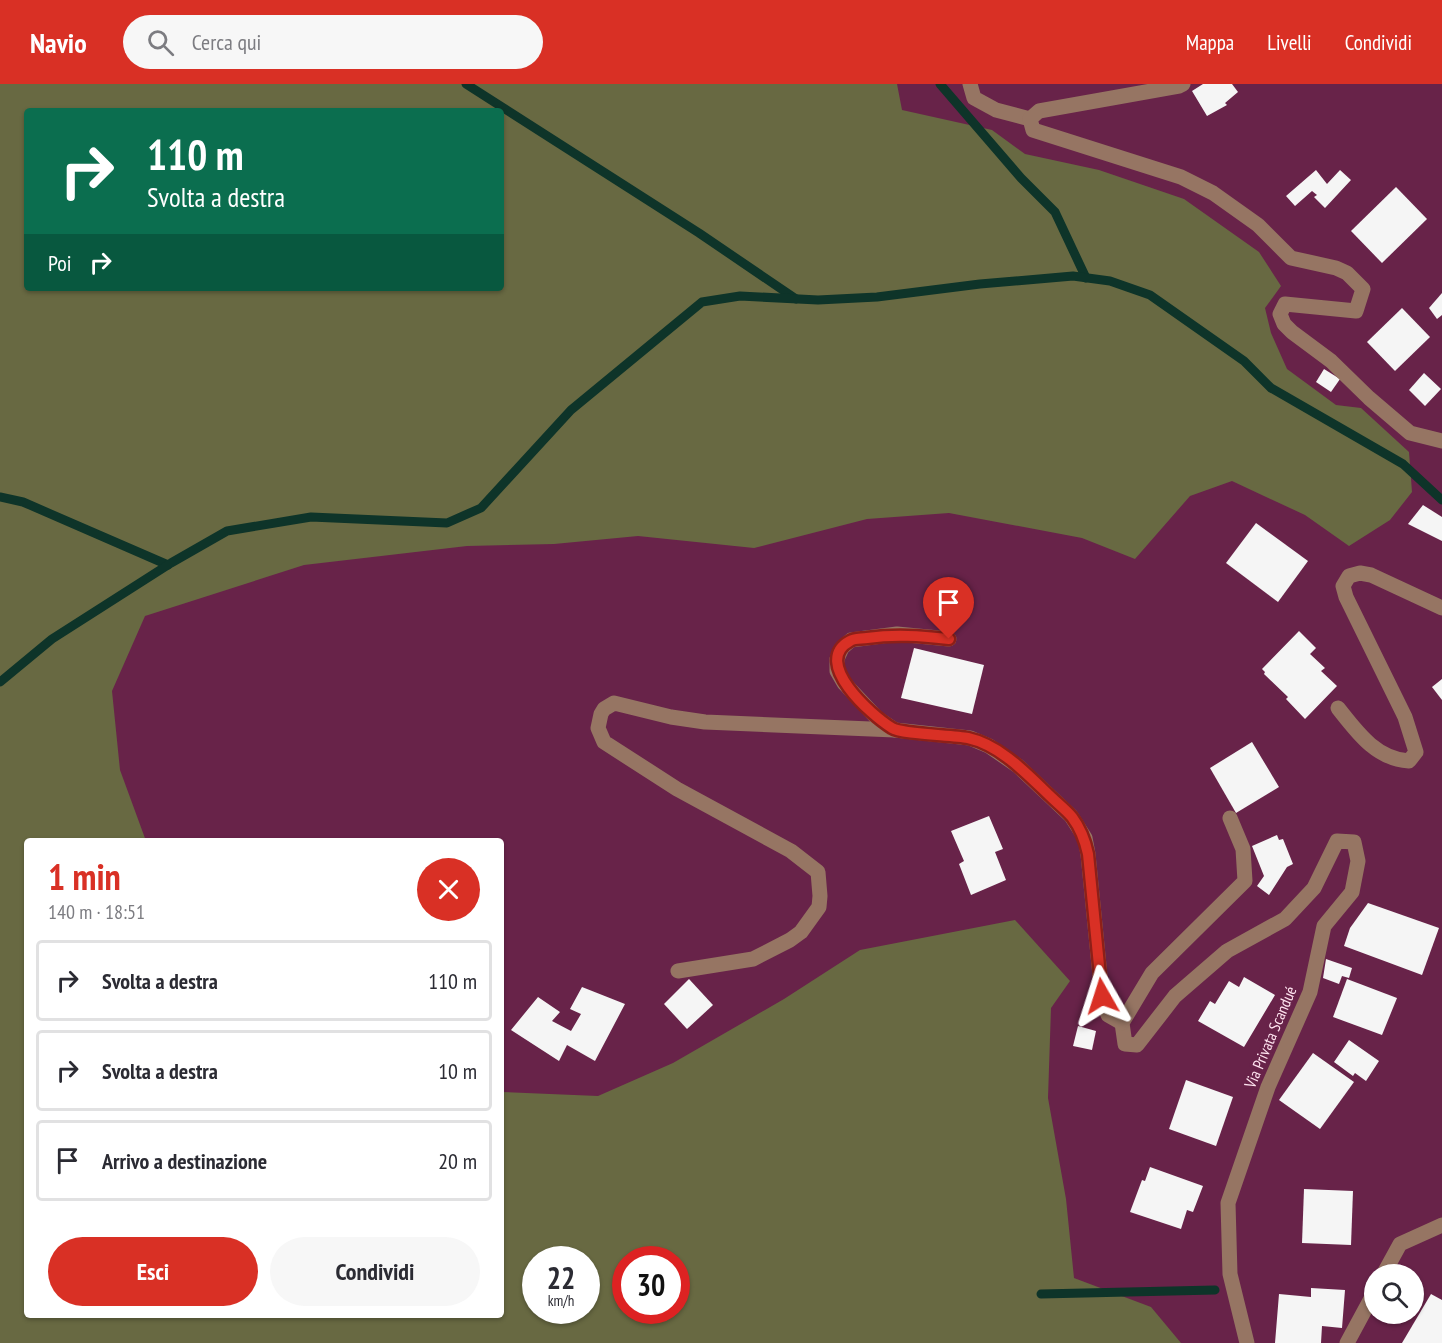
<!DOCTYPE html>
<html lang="it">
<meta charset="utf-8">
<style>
body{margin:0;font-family:"PT Sans Narrow",sans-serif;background:#f7f7f7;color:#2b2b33;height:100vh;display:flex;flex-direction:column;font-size:22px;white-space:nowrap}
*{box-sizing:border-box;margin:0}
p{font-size:20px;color:#7c7c81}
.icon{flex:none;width:33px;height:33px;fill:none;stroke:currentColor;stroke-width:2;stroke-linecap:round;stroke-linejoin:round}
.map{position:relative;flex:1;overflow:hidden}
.details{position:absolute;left:24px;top:754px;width:480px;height:480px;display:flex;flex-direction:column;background:#fff;border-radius:6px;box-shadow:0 2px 4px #0004}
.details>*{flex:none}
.top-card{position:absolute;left:24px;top:24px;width:480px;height:183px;border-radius:6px;box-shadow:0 2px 4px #0004;background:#0b6e4f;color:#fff;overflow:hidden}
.fabs{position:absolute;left:1364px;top:1180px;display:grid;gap:12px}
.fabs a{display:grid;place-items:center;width:60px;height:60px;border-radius:50%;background:#fff;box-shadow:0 2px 4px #0004;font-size:30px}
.speed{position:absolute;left:522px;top:1162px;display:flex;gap:12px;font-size:30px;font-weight:700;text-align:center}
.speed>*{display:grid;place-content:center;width:78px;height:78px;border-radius:50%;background:#fff;box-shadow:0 2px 4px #0004;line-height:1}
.speed small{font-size:15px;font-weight:400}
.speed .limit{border:9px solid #d22;background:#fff;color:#111}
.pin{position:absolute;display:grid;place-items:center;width:51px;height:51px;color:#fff;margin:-62px -26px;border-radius:50% 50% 50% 0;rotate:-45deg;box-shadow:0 0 6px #0007}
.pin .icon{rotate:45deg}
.me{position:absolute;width:66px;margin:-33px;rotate:354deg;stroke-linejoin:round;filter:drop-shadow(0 0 4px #0008)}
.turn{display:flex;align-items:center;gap:21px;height:126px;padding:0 24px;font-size:27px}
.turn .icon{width:78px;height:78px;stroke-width:2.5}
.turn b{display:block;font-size:42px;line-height:51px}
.then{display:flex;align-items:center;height:57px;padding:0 24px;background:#0003;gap:12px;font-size:22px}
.round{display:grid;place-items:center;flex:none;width:63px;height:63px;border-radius:32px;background:#f7f7f7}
.head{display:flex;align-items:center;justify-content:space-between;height:102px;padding:0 24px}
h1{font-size:36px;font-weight:600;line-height:45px;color:#d93025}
.cta{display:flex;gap:12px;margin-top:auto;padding:12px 24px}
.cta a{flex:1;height:69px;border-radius:36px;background:#d93025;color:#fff;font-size:24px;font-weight:600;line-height:69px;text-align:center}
.cta a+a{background:#f7f7f7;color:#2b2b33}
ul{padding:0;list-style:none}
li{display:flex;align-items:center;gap:18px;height:81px;margin:0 12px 9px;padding:0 12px;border:3px solid #e1e1e2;border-radius:6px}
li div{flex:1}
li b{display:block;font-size:22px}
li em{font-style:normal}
header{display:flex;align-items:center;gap:36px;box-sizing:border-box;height:84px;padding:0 30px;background:#d93025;color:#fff}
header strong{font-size:28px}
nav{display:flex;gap:33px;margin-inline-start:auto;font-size:21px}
.search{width:420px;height:54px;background:#f7f7f7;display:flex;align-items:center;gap:15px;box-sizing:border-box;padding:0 21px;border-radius:33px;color:#7c7c81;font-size:22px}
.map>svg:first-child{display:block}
</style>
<header>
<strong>Navio</strong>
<div class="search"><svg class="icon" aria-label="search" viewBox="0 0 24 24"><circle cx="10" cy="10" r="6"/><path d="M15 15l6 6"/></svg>Cerca qui</div>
<nav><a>Mappa</a><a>Livelli</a><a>Condividi</a></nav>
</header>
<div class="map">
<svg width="1442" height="1259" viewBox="0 0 1442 1259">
<rect width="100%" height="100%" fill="#682349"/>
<!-- green -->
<path fill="#686942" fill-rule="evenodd" d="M0,0H897L902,26L992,46L1025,70L1099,86L1184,115L1259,168L1281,202L1265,224L1271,249L1287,285L1336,321L1361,324L1409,368L1412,408L1390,436L1349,462L1305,431L1232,397L1190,412L1135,475L1082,454L949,429L867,435L754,464L638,452L554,460L467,462L304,481L145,532L112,607L120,686L146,757L27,758V1232H501V1008L598,1012L673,979L784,915L860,866L1015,836L1070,897L1051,924L1048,1014L1066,1115L1074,1194L1151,1223L1181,1259H0ZM27,27H501V204H27ZM536,1176H586V1227H536ZM626,1176H676V1227H626Z"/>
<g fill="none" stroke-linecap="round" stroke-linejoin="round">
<!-- stream -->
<g stroke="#0e3429" stroke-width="9">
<path d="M466,0L699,149L796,215"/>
<path d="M940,0L1021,94L1055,128L1086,194"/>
<path d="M0,413L23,418L168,481"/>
<path d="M0,598L52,555L171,479L227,447L311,433L447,439L481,424L571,326L702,218L740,212L818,216L877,213L980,200L1073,192L1110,197L1150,211L1244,277L1271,304L1403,380L1442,416"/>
<path d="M1041,1210L1215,1206"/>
</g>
</g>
<!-- building -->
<g fill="#f5f5f5">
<path d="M1203,0H1232L1238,8L1225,19L1227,21L1207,32L1192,7Z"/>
<path d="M1316,86L1327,100L1340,86L1351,96L1325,124L1314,113L1317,111L1312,107L1295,122L1286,112Z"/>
<path d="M1396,103L1427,135L1382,179L1351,147Z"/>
<path d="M1442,209V231L1437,235L1429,224Z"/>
<path d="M1402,224L1430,253L1395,287L1367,258Z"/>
<path d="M1324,285L1340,295L1331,308L1316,298Z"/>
<path d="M1424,289L1441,305L1425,322L1409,306Z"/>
<path d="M1423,421L1442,433V457L1408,440Z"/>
<path d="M1256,439L1308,477L1278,518L1226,479Z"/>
<path d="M1299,547L1316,564L1310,570L1325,584L1321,587L1337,602L1305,635L1286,615L1288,613L1264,590L1265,588L1262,585Z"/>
<path d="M914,564L984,581L972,630L901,614Z"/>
<path d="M1442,595V616L1432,603Z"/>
<path d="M1252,658L1279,703L1236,729L1210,684Z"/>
<path d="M989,732L1003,765L995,768L1006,796L971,811L959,780L964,777L951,747Z"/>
<path d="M1277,751L1279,756L1283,755L1293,780L1287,783L1269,811L1257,802L1264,792L1252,762Z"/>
<path d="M1368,819L1439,844L1422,891L1344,862L1350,844Z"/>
<path d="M1326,875L1352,884L1349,894L1342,892L1339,900L1323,894Z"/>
<path d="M1244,893L1275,911L1244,963L1198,937L1210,917L1215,920L1229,897L1239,903Z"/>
<path d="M689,895L713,921L687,945L664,920Z"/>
<path d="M1347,895L1397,914L1382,951L1333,933Z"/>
<path d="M582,903L625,920L595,977L567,961L559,977L511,946L538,913L560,928L552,937L571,947L581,930L570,925Z"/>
<path d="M1078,942L1096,947L1092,966L1073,962Z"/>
<path d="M1349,956L1379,977L1366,997L1355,989L1353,992L1334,978Z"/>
<path d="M1313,969L1354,998L1320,1045L1279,1016Z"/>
<path d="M1186,996L1233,1013L1216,1062L1169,1045Z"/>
<path d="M1150,1083L1203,1102L1193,1128L1187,1126L1181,1145L1130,1128L1142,1096L1145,1097Z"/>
<path d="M1304,1105L1353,1107L1351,1161L1302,1159Z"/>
<path d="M1311,1204L1345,1206L1342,1244L1322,1242L1321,1259H1275L1279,1210L1311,1213Z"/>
<path d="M1431,1210L1442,1216V1259H1402Z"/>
</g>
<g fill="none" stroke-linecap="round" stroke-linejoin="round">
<!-- minor -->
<g stroke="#967563" stroke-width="15">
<path d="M970,0L974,14L996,26L1030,35"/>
<path d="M1183,0L1179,2L1039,27L1030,35L1033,46L1181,93L1213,109L1258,141L1291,174L1336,184L1347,189L1363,205L1356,227L1285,220L1280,230L1284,240L1292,248L1331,277L1369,314L1410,349L1442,357"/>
<path d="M1338,624C1357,648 1376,675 1409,677L1416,668L1405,633L1346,513L1343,502L1349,492L1360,489L1371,491L1442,524"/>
<path d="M895,646L877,634L844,599L837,587V575L842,564L851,556L897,550L949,555"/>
<path d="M1230,734L1243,765L1245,797L1152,889L1122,939L1125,960L1137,961L1175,912L1227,867L1285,835L1314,804L1337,757L1354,758L1358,777L1352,808L1324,842L1310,908L1268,1003L1228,1119L1230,1190L1247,1259"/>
<path d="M678,887L753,875L790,856L801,848L819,823L820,812L818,788L791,767L677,705L604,658L598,644L601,630L604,625L614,619L671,633L705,638L895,646L970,654L989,662L1018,682L1071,732L1085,754L1088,770L1102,912L1108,931L1122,939"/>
<path d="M1383,1191L1400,1160L1442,1141"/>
<path d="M1347,1259L1374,1209"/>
</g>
</g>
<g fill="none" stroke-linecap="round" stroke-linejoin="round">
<!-- route casing -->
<g stroke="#8d1f18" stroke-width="15">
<path id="route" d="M949,555C920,552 896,550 867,554C862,555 854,554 850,557C811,578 871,631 892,644C901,650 952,651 968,654C1000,661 1026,689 1049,711C1056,718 1065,725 1072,733C1081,745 1085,756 1088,770L1102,912"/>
</g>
<!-- route -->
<use href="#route" stroke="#d93025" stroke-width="10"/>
</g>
<g text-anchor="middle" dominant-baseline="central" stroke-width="6" stroke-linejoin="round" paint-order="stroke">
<!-- street labels -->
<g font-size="16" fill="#ffe4f0" stroke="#682349">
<text transform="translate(1270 953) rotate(-67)">Via Privata Scandué</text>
</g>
</g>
</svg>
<div class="fabs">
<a><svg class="icon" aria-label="search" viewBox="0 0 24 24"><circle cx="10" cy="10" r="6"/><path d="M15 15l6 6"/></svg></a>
</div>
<div class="speed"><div>22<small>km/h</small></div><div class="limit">30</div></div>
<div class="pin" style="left:949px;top:555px;background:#d93025"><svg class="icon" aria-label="arrive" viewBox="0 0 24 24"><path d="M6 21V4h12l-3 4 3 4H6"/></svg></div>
<svg class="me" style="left:1102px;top:912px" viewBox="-20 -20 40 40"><path d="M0-17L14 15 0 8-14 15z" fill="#d93025" stroke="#fff" stroke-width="4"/></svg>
<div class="top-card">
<div class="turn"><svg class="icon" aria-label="right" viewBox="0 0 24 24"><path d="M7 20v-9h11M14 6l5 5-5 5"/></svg><div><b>110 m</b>Svolta a destra</div></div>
<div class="then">Poi<svg class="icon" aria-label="right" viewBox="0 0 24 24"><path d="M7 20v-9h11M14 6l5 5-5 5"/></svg></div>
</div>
<section class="details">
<div class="head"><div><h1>1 min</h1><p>140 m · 18:51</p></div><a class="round" style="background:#d93025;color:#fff"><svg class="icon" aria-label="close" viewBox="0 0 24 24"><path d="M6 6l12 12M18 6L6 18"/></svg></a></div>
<ul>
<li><svg class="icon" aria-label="right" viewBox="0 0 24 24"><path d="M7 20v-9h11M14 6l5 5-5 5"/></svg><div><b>Svolta a destra</b></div><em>110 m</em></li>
<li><svg class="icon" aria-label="right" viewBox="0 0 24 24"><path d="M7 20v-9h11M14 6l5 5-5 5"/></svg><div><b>Svolta a destra</b></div><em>10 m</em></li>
<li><svg class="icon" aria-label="arrive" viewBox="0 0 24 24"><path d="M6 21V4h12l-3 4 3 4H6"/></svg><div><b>Arrivo a destinazione</b></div><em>20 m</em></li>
</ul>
<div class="cta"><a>Esci</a><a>Condividi</a></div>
</section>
</div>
